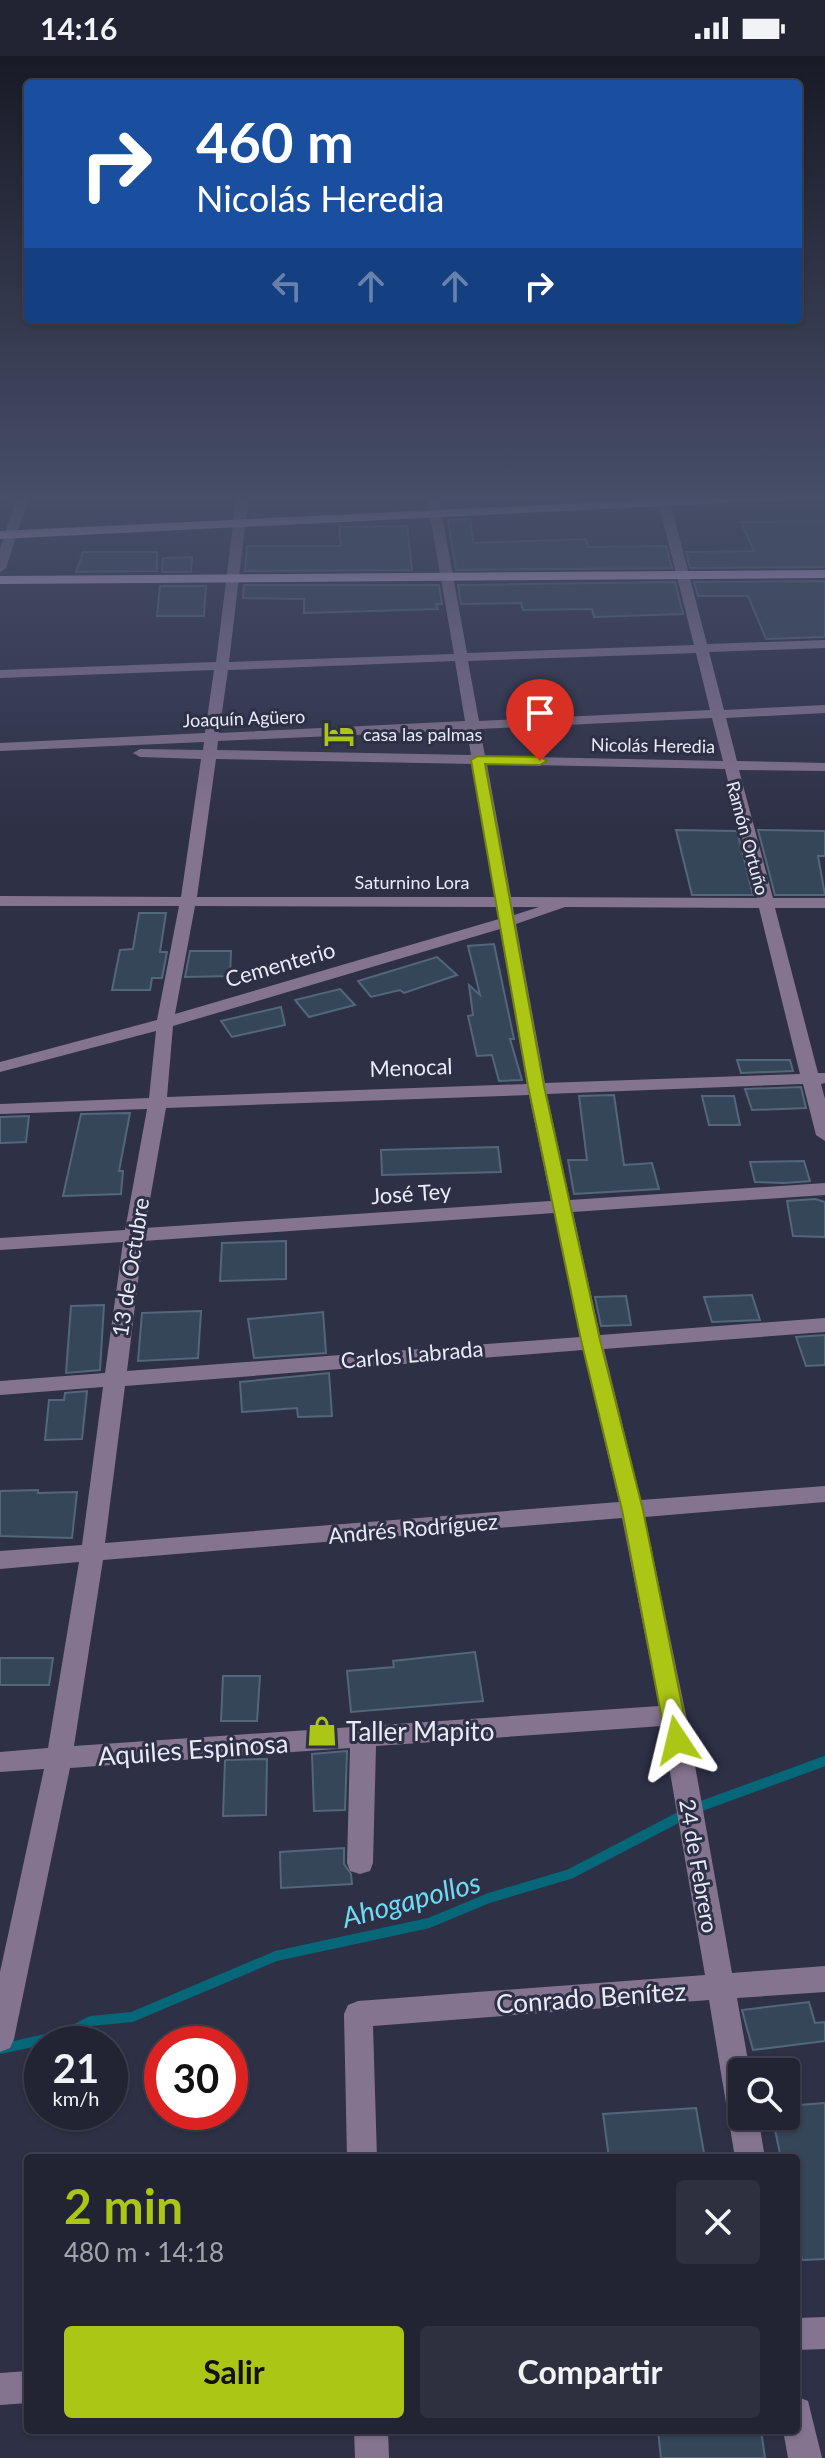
<!DOCTYPE html>
<html lang="es">
<meta charset="utf-8">
<style>
body{margin:0;font-family:Lato,sans-serif;background:#2e3040;color:#f1f3f6;height:100vh;display:flex;flex-direction:column;font-size:30px;white-space:nowrap}
*{box-sizing:border-box;margin:0}
p{font-size:26px;color:#a2a4ac}
.icon{flex:none;width:44px;height:44px;fill:none;stroke:currentColor;stroke-width:2;stroke-linecap:round;stroke-linejoin:round}
.map{position:relative;flex:1;overflow:hidden}
.side{position:absolute;left:24px;top:2098px;width:776px;height:280px;display:flex;flex-direction:column;background:#222434;border-radius:8px;box-shadow:0 2px 6px #0004,0 0 0 2px #3f414f}
.side>*{flex:none}
.banner{position:absolute;left:24px;top:24px;width:778px;height:244px;border-radius:8px;box-shadow:0 2px 6px #0004,0 0 0 2px #3f414f;background:#1a4fa0;color:#fff;overflow:hidden}
.controls{position:absolute;left:728px;top:2002px;display:grid;gap:16px}
.controls a{display:grid;place-items:center;width:72px;height:72px;border-radius:8px;background:#222434;box-shadow:0 2px 6px #0004,0 0 0 2px #3f414f;font-size:40px}
.speed{position:absolute;left:24px;top:1970px;display:flex;gap:16px;font-size:40px;font-weight:700;text-align:center}
.speed>*{display:grid;place-content:center;width:104px;height:104px;border-radius:50%;background:#222434;box-shadow:0 2px 6px #0004,0 0 0 2px #3f414f;line-height:1}
.speed small{font-size:20px;font-weight:400}
.speed .limit{border:12px solid #d22;background:#fff;color:#111}
.pin{position:absolute;display:grid;place-items:center;width:68px;height:68px;color:#fff;margin:-82px -34px;border-radius:50% 50% 50% 0;rotate:-45deg;box-shadow:0 0 8px #0007}
.pin .icon{rotate:45deg}
.me{position:absolute;width:88px;margin:-44px;rotate:350deg;stroke-linejoin:round;filter:drop-shadow(0 0 6px #0008)}
.turn{display:flex;align-items:center;gap:28px;height:168px;padding:0 40px;font-size:36px}
.turn .icon{width:104px;height:104px;stroke-width:2.5}
.turn b{display:block;font-size:56px;line-height:68px}
.lanes{display:flex;align-items:center;height:76px;padding:0 40px;background:#0003;justify-content:center;gap:40px;direction:ltr}
.lanes .off{opacity:.35}
.round{display:grid;place-items:center;flex:none;width:84px;height:84px;border-radius:8px;background:#2e3040}
.summary{display:flex;align-items:center;justify-content:space-between;height:136px;padding:0 40px}
h1{font-size:48px;font-weight:700;line-height:60px;color:#abc615}
.primary-button{display:flex;gap:16px;margin-top:auto;padding:16px 40px}
.primary-button a{flex:1;height:92px;border-radius:8px;background:#abc615;color:#111;font-size:32px;font-weight:700;line-height:92px;text-align:center}
.primary-button a+a{background:#2e3040;color:#f1f3f6}
.status{display:flex;justify-content:space-between;align-items:center;height:56px;padding:0 40px;background:#222434;direction:ltr}
.status svg{height:22px;fill:currentColor}
.map>svg:first-child{display:block}
</style>
<div class="status"><b>14:16</b><svg viewBox="0 0 49 12"><path d="M0 12V9h3v3zM5 12V6h3v6zM10 12V3h3v9zM15 12V0h3v12zM26 1h20v11H26zM47 4h2v5h-2z"/></svg></div>
<div class="map">
<svg width="825" height="2402" viewBox="0 0 825 2402">
<rect width="100%" height="100%" fill="#2e3046"/>
<g fill="none" stroke-linecap="round" stroke-linejoin="round">
<!-- stream -->
<g stroke="#066779" stroke-width="10">
<path d="M696,1752L825,1705"/>
<path d="M0,1993L64,1979L91,1965L132,1961L276,1900L429,1867L489,1842L570,1818L685,1758"/>
</g>
</g>
<!-- building -->
<g fill="#344658" stroke="#53677a" stroke-width="2">
<path d="M470,463L473,487L586,483L588,491L666,490L672,512L456,514L448,464Z"/>
<path d="M825,465V511L690,512L686,496L754,495L741,466Z"/>
<path d="M407,470L412,514L245,515L247,490H341L339,471Z"/>
<path d="M83,496H157V515L76,516Z"/>
<path d="M192,501L191,516H162L163,502Z"/>
<path d="M825,525V581L766,583L748,540H698L694,526Z"/>
<path d="M675,526L683,558L594,561L592,553L523,554L521,547L461,548L458,529Z"/>
<path d="M244,529H439L442,548H436L438,553L304,557V543L243,542Z"/>
<path d="M160,530H206L204,560H157Z"/>
<path d="M676,774L737,775L753,839H692Z"/>
<path d="M758,774L825,775V800H818L825,839H775Z"/>
<path d="M139,857H166L160,896H167L162,922H152L150,934H112L120,894L133,893Z"/>
<path d="M494,888L514,983H510L522,1024L499,1025L492,999L477,1000L468,960L473,959L469,929L480,939L468,890Z"/>
<path d="M190,895H231L230,920L185,921Z"/>
<path d="M437,901L457,919L404,937L400,934L371,941L358,925Z"/>
<path d="M340,933L355,949L309,961L295,944Z"/>
<path d="M281,951L285,969L232,981L221,965Z"/>
<path d="M737,1004H790L793,1015L741,1017Z"/>
<path d="M801,1031L806,1052L752,1054L745,1033Z"/>
<path d="M614,1039L624,1109L652,1107L659,1133L574,1138L568,1104H587L579,1040Z"/>
<path d="M702,1040H734L740,1069H709Z"/>
<path d="M130,1057L119,1115H123L121,1138L63,1140L81,1058Z"/>
<path d="M29,1060L26,1086L0,1087V1061Z"/>
<path d="M498,1091L501,1116L382,1119L381,1094Z"/>
<path d="M804,1105L810,1125L784,1127L755,1126L750,1106Z"/>
<path d="M815,1143L825,1146V1181L793,1180L787,1145Z"/>
<path d="M286,1185V1223L220,1225L222,1187Z"/>
<path d="M752,1239L760,1264L712,1266L704,1241Z"/>
<path d="M626,1240L631,1269L601,1270L595,1241Z"/>
<path d="M104,1249L100,1314L66,1317L71,1250Z"/>
<path d="M201,1255L198,1302L138,1305L142,1257Z"/>
<path d="M323,1256L326,1297L254,1302L248,1263Z"/>
<path d="M825,1279V1309L806,1310L796,1281Z"/>
<path d="M329,1317L332,1360L298,1361L297,1352L242,1356L240,1326Z"/>
<path d="M87,1335L82,1383L45,1384L49,1344H64L65,1337Z"/>
<path d="M38,1434V1437L77,1436L72,1482L0,1480V1435Z"/>
<path d="M475,1596L483,1645L351,1656L347,1615L394,1611L393,1605Z"/>
<path d="M0,1602H53L49,1629H0Z"/>
<path d="M223,1620H260L257,1665H221Z"/>
<path d="M347,1695L345,1754L314,1755L312,1698Z"/>
<path d="M267,1703L266,1759L223,1760L225,1704Z"/>
<path d="M344,1792V1808L351,1818L352,1828L281,1832L280,1796Z"/>
<path d="M809,1946L815,1967L825,1966V1985L753,1994L742,1954Z"/>
<path d="M825,2047V2203L802,2204L796,2176V2102H781L772,2060H786V2050Z"/>
<path d="M696,2052L704,2097L609,2102L603,2058Z"/>
<path d="M658,2374H761L765,2402H661Z"/>
</g>
<g fill="none" stroke-linecap="round" stroke-linejoin="round">
<!-- minor -->
<g fill="#857490" fill-rule="evenodd">
<path d="M18,437H30L6,512L0,516V493Z"/>
<path d="M237,437H249L229,606L454,598L426,437H438L467,597L694,589L656,437H668L707,588L825,584V592L709,596L724,654L825,649V657L726,662L737,705L825,707V715L739,714L773,842H825V852H775L818,1017H825V1027L821,1028L825,1043V1085L816,1079L803,1028L547,1038L570,1144L825,1127V1139L573,1156L600,1279L825,1262V1276L604,1293L641,1444L825,1430V1446L645,1461L686,1659L732,1917L825,1910V1936L737,1942L750,2016H742V2060H758L765,2102H735L709,1944L373,1970L377,2102H347L344,1958L348,1949L358,1945L705,1919L662,1670L376,1690L373,1807L370,1815L360,1818L350,1815L347,1807L350,1692L70,1712L14,1983L10,1992L0,1996V1916L44,1713L0,1716V1696L48,1692L79,1506L0,1513V1495L82,1489L103,1331L0,1339V1325L105,1317L123,1186L0,1194V1182L125,1174L147,1053L0,1058V1048L149,1042L156,975L0,1016V1006L157,964L179,850H0V840L181,841L201,703L140,701L133,697L140,693L203,694L204,686L0,695V687L205,677L214,614L0,622V614L216,606ZM696,597L710,654L479,665L468,605ZM455,605L465,665L219,677L228,614ZM712,662L723,705L485,700L480,673ZM467,674L471,699L217,694L218,685ZM216,703L472,708L495,841H197ZM487,708L725,713L757,842L511,841ZM195,850L497,851L499,863L175,958ZM513,851H539L514,859ZM565,851L759,852L800,1018L545,1027L516,868ZM500,873L527,1028L167,1041L173,970ZM529,1039L551,1145L145,1172L166,1052ZM554,1157L580,1281L127,1315L143,1185ZM583,1294L619,1446L105,1487L125,1330ZM622,1462L659,1650L74,1690L103,1504Z"/>
<path d="M825,2261V2293L796,2294V2262Z"/>
<path d="M28,2315V2347L0,2349V2317Z"/>
<path d="M796,2340L808,2345L822,2402H788L783,2374H796Z"/>
<path d="M354,2374H388L389,2402H355Z"/>
</g>
<!-- major -->
<g fill="#d9b6ef" fill-rule="evenodd">
<path d="M793,437H825V442L0,483V475Z"/>
<path d="M825,514V522L0,528V520Z"/>
</g>
</g>
<!-- sky -->
<linearGradient id="sky" x2="0" y2="1"><stop stop-color="#191a26"/><stop offset="0.57" stop-color="#464e68"/><stop offset="1" stop-color="#464e68" stop-opacity="0"/></linearGradient>
<rect width="825" height="773" fill="url(#sky)"/>
<!-- route -->
<path fill="#abc615" stroke="#6f810e" stroke-width="2" d="M478,700L540,701L547,705L540,709L485,708L544,1030L600,1284L643,1454L689,1684L686,1691H669L666,1684L622,1454L581,1284L528,1030L471,704Z"/>
<!-- icons -->
<defs>
<g id="hotel-bare" transform="scale(2.4)"><path d="M-6-4.5h1.5V1H6V5H4.5V3h-9V5H-6ZM-4 0a1.8 1.8 0 1 1 3.6 0ZM.5 0V-2.5h3Q6-2.5 6 0Z" fill="#abc615" stroke="#2e3046" stroke-width="2.5" paint-order="stroke"/></g>
<g id="shop-bare" transform="scale(2.4)"><path d="M-5-2.5h2.3a2.7 3.5 0 0 1 5.4 0H5L5.5 6h-11ZM-1.5-2.5h3a1.5 2.3 0 0 0-3 0Z" fill="#abc615" stroke="#2e3046" stroke-width="2.5" paint-order="stroke"/></g>
</defs>
<g fill-rule="evenodd">
<use href="#hotel-bare" x="339" y="678"/>
<use href="#shop-bare" x="322" y="1675"/>
</g>
<g text-anchor="middle" dominant-baseline="central" stroke-width="6" stroke-linejoin="round" paint-order="stroke">
<!-- far-street labels -->
<g font-size="18" fill="#e8eaf8" stroke="#2e3046">
<text transform="translate(244 662) rotate(-2)">Joaquín Agüero</text>
<text transform="translate(653 689) rotate(1)">Nicolás Heredia</text>
<text transform="translate(748 782) rotate(75)">Ramón Ortuño</text>
<text x="412" y="826">Saturnino Lora</text>
</g>
<!-- far-poi labels -->
<g font-size="18" fill="#e8eaf8" stroke="#2e3046" text-anchor="start">
<text x="363" y="678">casa las palmas</text>
</g>
<!-- street labels -->
<g font-size="22" fill="#e8eaf8" stroke="#2e3046">
<text transform="translate(280 908) rotate(-16)">Cementerio</text>
<text transform="translate(411 1011) rotate(-2)">Menocal</text>
<text transform="translate(411 1137) rotate(-4)">José Tey</text>
<text transform="translate(130 1211) rotate(-81)">13 de Octubre</text>
<text transform="translate(412 1298) rotate(-5)">Carlos Labrada</text>
<text transform="translate(413 1472) rotate(-5)">Andrés Rodríguez</text>
<text transform="translate(699 1810) rotate(80)">24 de Febrero</text>
</g>
<!-- near-poi labels -->
<g font-size="26" fill="#e8eaf8" stroke="#2e3046" text-anchor="start">
<text x="346" y="1675">Taller Mapito</text>
</g>
<!-- near-street labels -->
<g font-size="26" fill="#e8eaf8" stroke="#2e3046">
<text transform="translate(193 1693) rotate(-4)">Aquiles Espinosa</text>
<text transform="translate(591 1941) rotate(-4)">Conrado Benítez</text>
</g>
<!-- near-water labels -->
<g font-size="28" font-style="italic" fill="#6edbf5" stroke="#2e3046">
<text transform="translate(411 1843) rotate(-15)">Ahogapollos</text>
</g>
</g>
</svg>
<div class="controls">
<a><svg class="icon" aria-label="search" viewBox="0 0 24 24"><circle cx="10" cy="10" r="6"/><path d="M15 15l6 6"/></svg></a>
</div>
<div class="speed"><div>21<small>km/h</small></div><div class="limit">30</div></div>
<div class="pin" style="left:540px;top:705px;background:#d93025"><svg class="icon" aria-label="arrive" viewBox="0 0 24 24"><path d="M6 21V4h12l-3 4 3 4H6"/></svg></div>
<svg class="me" style="left:677px;top:1684px" viewBox="-20 -20 40 40"><path d="M0-17L14 15 0 8-14 15z" fill="#abc615" stroke="#fff" stroke-width="4"/></svg>
<div class="banner">
<div class="turn"><svg class="icon" aria-label="right" viewBox="0 0 24 24"><path d="M7 20v-9h11M14 6l5 5-5 5"/></svg><div><b>460 m</b>Nicolás Heredia</div></div>
<div class="lanes"><svg class="icon off" aria-label="left" viewBox="0 0 24 24"><path d="M17 20v-9H6M10 6l-5 5 5 5"/></svg><svg class="icon off" aria-label="ahead" viewBox="0 0 24 24"><path d="M12 20V5M6 11l6-6 6 6"/></svg><svg class="icon off" aria-label="ahead" viewBox="0 0 24 24"><path d="M12 20V5M6 11l6-6 6 6"/></svg><svg class="icon" aria-label="right" viewBox="0 0 24 24"><path d="M7 20v-9h11M14 6l5 5-5 5"/></svg></div>
</div>
<section class="side">
<div class="summary"><div><h1>2 min</h1><p>480 m · 14:18</p></div><a class="round"><svg class="icon" aria-label="close" viewBox="0 0 24 24"><path d="M6 6l12 12M18 6L6 18"/></svg></a></div>
<div class="primary-button"><a>Salir</a><a>Compartir</a></div>
</section>
</div>
